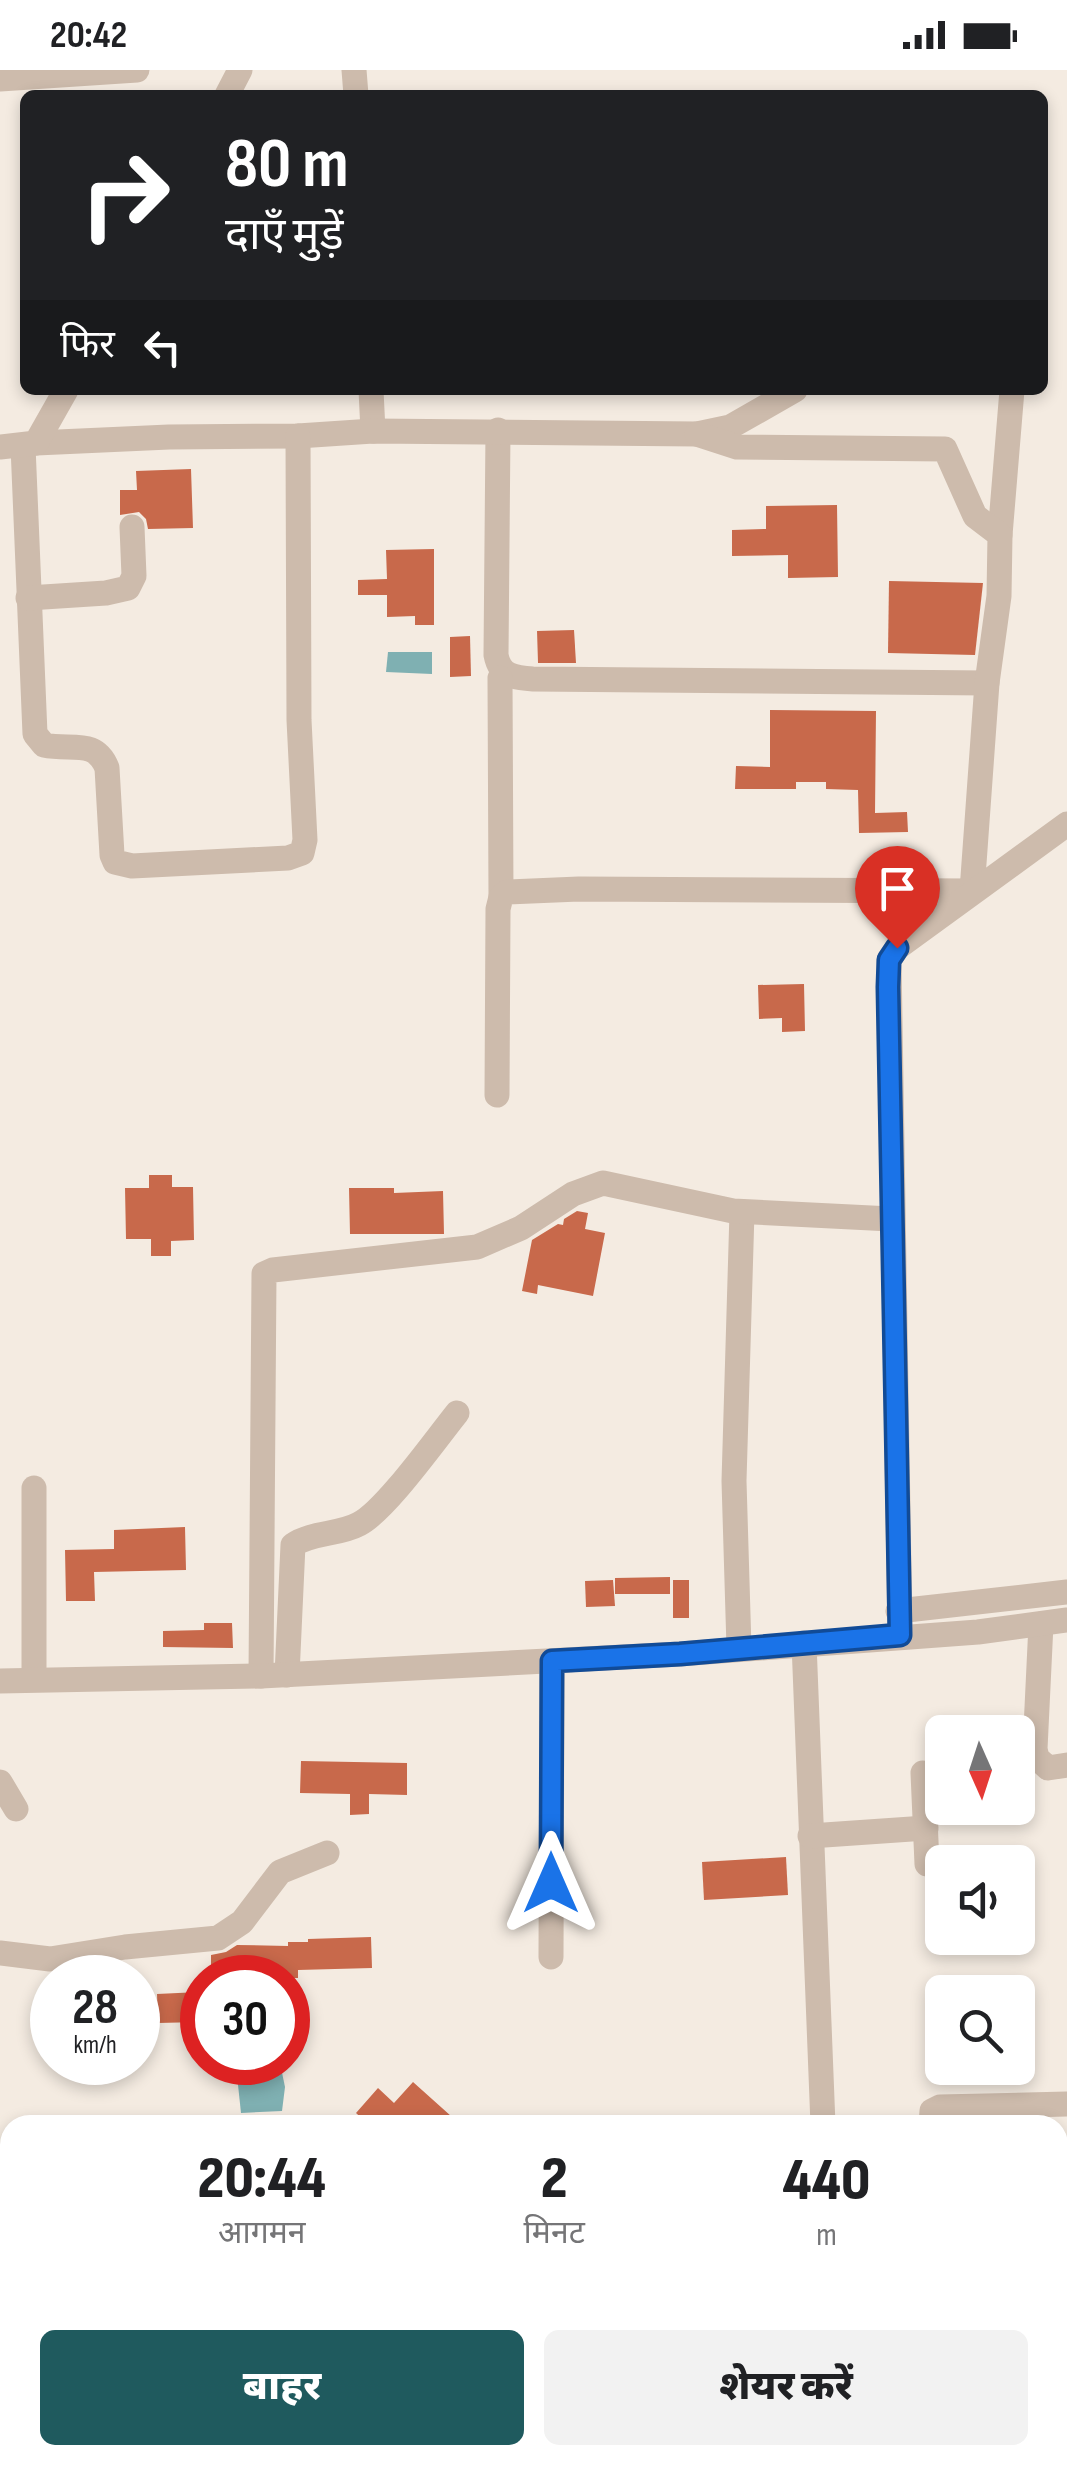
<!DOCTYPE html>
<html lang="hi">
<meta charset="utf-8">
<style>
body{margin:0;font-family:"Sofia Sans Condensed","Noto Sans Devanagari",sans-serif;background:#f2f2f2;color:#202124;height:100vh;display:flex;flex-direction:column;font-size:38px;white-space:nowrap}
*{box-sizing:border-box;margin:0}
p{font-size:32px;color:#757577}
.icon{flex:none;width:55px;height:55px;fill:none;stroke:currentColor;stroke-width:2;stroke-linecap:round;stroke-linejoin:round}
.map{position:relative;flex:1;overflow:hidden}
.panel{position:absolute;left:0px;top:2045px;width:1068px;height:350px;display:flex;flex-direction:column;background:#fff;border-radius:30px 30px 0 0;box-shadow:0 5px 15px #0003}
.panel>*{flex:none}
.top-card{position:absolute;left:20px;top:20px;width:1028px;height:305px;border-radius:15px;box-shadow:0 5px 15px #0003;background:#202124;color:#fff;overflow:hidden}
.needle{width:65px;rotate:177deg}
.buttons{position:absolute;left:925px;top:1645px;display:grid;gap:20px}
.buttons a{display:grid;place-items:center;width:110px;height:110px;border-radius:15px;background:#fff;box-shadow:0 5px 15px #0003;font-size:50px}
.speed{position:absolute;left:30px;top:1885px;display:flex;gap:20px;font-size:50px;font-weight:700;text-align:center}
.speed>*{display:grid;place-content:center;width:130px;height:130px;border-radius:50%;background:#fff;box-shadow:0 5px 15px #0003;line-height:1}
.speed small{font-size:25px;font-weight:400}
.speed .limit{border:15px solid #d22;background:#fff;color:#111}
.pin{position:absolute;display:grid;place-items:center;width:85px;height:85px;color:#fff;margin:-102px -42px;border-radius:50% 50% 50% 0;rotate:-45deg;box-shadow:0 0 10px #0007}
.pin .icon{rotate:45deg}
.me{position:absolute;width:110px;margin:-55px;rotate:0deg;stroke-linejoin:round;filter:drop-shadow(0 0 8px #0008)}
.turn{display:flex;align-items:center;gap:35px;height:210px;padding:0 40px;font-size:45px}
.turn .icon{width:130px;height:130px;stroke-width:2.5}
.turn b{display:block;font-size:70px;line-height:85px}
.then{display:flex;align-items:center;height:95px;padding:0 40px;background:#0003;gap:20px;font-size:38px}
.eta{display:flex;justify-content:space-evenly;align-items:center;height:170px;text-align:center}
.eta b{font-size:60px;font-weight:800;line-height:70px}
.action{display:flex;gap:20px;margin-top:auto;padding:20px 40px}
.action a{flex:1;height:115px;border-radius:15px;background:#1f5a5e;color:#fff;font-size:40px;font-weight:800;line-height:115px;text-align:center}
.action a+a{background:#f2f2f2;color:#202124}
.status{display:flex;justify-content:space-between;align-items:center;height:70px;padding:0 50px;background:#fff;direction:ltr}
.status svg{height:28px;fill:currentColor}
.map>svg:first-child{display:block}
</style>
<div class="status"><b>20:42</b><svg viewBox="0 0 49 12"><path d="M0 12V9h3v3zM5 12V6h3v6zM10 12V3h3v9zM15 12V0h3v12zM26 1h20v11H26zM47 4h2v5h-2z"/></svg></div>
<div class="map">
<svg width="1067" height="2395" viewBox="0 0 1067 2395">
<rect width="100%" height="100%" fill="#f4ebe1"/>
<!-- water -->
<g fill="#7fb0b2">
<path d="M388,582H432V604L386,602Z"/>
<path d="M280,1993L285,2017L282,2041L241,2043L236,1996Z"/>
</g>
<!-- building -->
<g fill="#c8694b">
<path d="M191,399L193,458L148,459L146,449L139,442L120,445V420H137L136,401Z"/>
<path d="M837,435L838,507L788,508V485L732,486V460L766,459V436Z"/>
<path d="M434,479V555H415V546L387,547V525H358V510L387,509L386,480Z"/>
<path d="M889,511L983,513L975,585L888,583Z"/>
<path d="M574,560L576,593H538L537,561Z"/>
<path d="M470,566L471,606L450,607V567Z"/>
<path d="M770,640L876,641L875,743L907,742L908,762L859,763L858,720L826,719V712H796V719H735L736,696L770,697Z"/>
<path d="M804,914L805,961L782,962V948L759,949L758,915Z"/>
<path d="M149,1105H172V1117H193L194,1170L171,1171V1186H151V1169H126L125,1118H149Z"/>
<path d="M349,1118H394V1123L443,1121L444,1164H350Z"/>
<path d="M577,1141L588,1143L585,1159L605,1163L593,1226L538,1215L537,1224L522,1221L532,1170L558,1154L563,1155L564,1149Z"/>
<path d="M185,1457L186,1500L94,1502L95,1531H66L65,1480L114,1479V1460Z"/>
<path d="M670,1507V1524H615V1508Z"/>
<path d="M613,1510L615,1536L586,1537L585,1511Z"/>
<rect x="673" y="1510" width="16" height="38"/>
<path d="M204,1553H232L233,1578L163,1577V1561L204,1560Z"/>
<path d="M301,1691L407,1693V1725L369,1724V1744L350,1745V1724L300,1723Z"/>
<path d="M786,1787L788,1825L704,1830L702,1792Z"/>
<path d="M371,1867L372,1898L298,1900V1908H211V1885L226,1882L237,1875L288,1876V1872H308V1869Z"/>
<path d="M199,1922L200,1952L158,1953L157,1924Z"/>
<path d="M413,2012L461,2055H369L356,2043L378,2018L394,2033Z"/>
</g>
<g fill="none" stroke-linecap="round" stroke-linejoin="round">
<!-- minor -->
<g stroke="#cdbbac" stroke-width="25">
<path d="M354,0L356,25"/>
<path d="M0,9L137,0"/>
<path d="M227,25L240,0"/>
<path d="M371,320L373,361"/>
<path d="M498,360L496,585C500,606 514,608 533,609L987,613"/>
<path d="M36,373L169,367L298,366L373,361L697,364L730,357L795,320"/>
<path d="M23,376L35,664L44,675C71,681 95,668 107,698L112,785L115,792L132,796L288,788L302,783L305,770L299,650L298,366"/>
<path d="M0,377L36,373L66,320"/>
<path d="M1000,465L1012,320"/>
<path d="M28,528L106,523L128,518L134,506L132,457"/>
<path d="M500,608L501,827"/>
<path d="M497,1025L498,839L501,827L507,822L579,819L972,821L987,613L999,526L1000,465L975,446L945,379L737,377L697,364"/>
<path d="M34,1418V1609"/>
<path d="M898,1541L1067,1522"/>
<path d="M1041,1554L1035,1679L1037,1688L1048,1698L1067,1695"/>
<path d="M900,1565L889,890L897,878L1067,754"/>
<path d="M804,1573L823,2055"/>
<path d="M739,1578L734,1411L742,1142"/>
<path d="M287,1605L293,1475C312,1462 339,1465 359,1454C385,1441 436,1369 457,1343"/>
<path d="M261,1606L264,1204L273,1200L477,1177L521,1158L573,1124L603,1113L733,1141L891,1149"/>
<path d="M0,1611L261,1606L680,1584L978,1562L1067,1550"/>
<path d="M923,1703L927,1794"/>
<path d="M0,1712L16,1739"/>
<path d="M810,1766L926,1758"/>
<path d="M0,1883L50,1889L125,1877L218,1868L242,1852L280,1802L327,1783"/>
<path d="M551,1887L552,1591"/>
<path d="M931,2055L932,2041L940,2037L1067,2034"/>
<path d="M1058,2151H1067"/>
<path d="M1058,2271L1067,2270"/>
<path d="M545,2385V2395"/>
</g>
</g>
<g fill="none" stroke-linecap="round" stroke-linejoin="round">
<!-- route casing -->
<g stroke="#114b97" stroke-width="25">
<path id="route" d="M551,1813L552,1591L680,1584L900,1565L888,917L889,890L897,878"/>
</g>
<!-- route -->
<use href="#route" stroke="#1a73e8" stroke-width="18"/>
</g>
</svg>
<div class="buttons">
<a><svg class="needle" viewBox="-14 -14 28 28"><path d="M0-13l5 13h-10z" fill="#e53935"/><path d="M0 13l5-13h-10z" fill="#757577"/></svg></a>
<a><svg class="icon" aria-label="sound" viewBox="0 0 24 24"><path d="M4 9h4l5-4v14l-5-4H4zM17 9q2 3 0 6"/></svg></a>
<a><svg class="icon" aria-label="search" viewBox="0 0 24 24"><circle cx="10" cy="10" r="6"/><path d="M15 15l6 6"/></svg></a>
</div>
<div class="speed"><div>28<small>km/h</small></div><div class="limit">30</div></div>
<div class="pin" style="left:897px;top:878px;background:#d93025"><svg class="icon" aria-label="arrive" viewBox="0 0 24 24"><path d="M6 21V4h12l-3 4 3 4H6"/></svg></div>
<svg class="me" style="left:551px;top:1813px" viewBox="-20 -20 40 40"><path d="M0-17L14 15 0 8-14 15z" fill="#1a73e8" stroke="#fff" stroke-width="4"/></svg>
<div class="top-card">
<div class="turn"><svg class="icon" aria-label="right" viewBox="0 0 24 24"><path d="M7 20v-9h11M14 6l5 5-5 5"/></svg><div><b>80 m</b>दाएँ मुड़ें</div></div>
<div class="then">फिर<svg class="icon" aria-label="left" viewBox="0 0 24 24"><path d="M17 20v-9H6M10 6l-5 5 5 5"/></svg></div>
</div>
<section class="panel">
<div class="eta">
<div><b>20:44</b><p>आगमन</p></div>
<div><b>2</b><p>मिनट</p></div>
<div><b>440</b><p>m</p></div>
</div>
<div class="action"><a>बाहर</a><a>शेयर करें</a></div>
</section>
</div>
